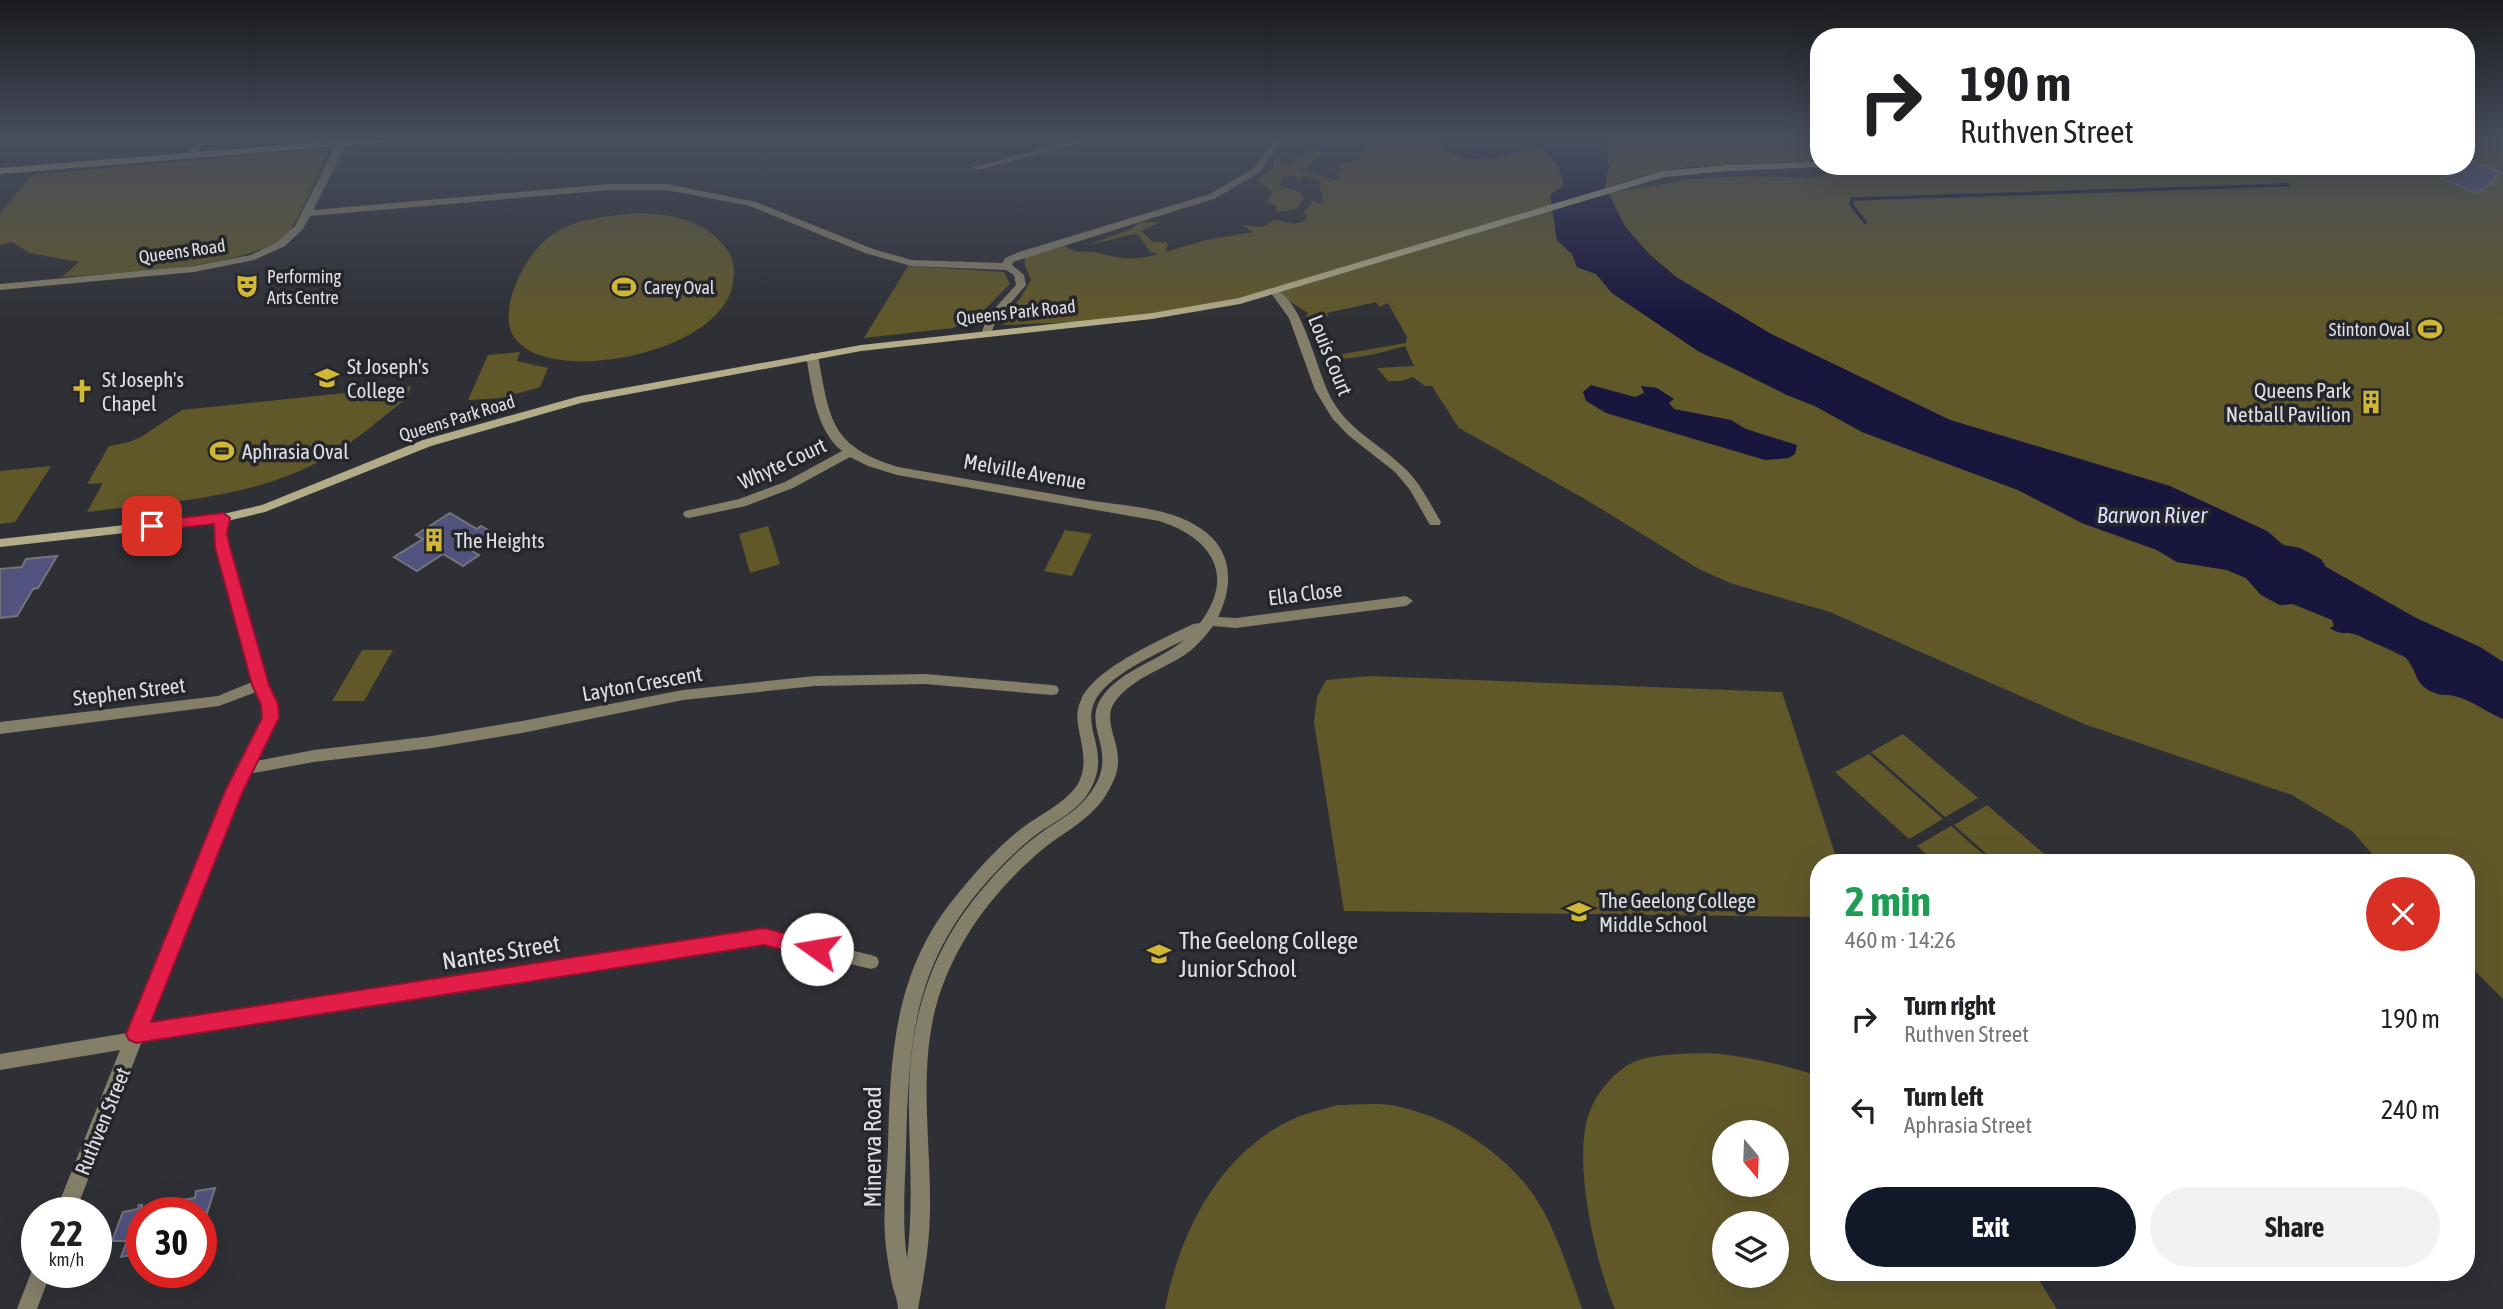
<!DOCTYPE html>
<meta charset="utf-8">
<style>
body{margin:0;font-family:"Asap Condensed",sans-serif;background:#f2f2f2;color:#202124;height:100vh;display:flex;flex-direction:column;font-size:26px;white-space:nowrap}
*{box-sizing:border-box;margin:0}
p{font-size:23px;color:#757577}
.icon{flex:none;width:38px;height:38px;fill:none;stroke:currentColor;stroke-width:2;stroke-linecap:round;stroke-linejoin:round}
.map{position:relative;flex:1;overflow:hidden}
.panel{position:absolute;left:1810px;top:854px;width:665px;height:427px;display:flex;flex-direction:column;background:#fff;border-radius:28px;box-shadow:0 7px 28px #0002}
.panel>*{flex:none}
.hud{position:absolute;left:1810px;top:28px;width:665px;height:147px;border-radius:28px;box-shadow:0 7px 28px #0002;background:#fff;color:#202124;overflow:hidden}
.needle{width:46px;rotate:161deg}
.buttons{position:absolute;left:1712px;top:1120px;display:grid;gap:14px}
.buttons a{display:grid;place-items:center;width:77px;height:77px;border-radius:50%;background:#fff;box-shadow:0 7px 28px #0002;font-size:35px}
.speed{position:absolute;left:21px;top:1197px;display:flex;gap:14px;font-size:35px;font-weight:700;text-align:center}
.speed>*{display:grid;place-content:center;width:91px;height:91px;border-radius:50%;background:#fff;box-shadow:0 7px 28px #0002;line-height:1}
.speed small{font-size:18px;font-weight:400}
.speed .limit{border:10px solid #d22;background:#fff;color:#111}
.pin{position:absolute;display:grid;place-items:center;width:60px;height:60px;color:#fff;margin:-30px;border-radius:14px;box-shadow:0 4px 10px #0006}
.me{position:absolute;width:77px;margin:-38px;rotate:283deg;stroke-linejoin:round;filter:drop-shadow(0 0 5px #0008)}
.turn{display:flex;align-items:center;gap:24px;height:147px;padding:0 35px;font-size:32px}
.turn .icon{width:91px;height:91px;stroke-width:2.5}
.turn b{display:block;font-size:49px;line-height:60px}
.round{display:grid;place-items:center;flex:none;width:74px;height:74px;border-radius:37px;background:#f2f2f2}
.head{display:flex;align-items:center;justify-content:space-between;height:119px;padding:0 35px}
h1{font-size:42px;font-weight:700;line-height:52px;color:#1e9e55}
.button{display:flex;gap:14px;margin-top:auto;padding:14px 35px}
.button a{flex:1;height:80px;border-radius:42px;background:#111827;color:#fff;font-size:28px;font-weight:700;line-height:80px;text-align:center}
.button a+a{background:#f2f2f2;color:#202124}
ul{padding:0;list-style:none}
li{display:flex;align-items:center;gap:21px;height:91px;padding:0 35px}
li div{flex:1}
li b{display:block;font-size:26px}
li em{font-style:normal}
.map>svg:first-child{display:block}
</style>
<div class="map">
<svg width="2503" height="1309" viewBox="0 0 2503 1309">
<rect width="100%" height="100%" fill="#2f3036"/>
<!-- green -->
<g fill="#61582a" fill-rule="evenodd">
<path d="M1371,139H1445L1441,142L1493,159L1536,146C1552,154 1562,168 1564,186L1550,195L1557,240L1572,254L1577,267L1596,274L1612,293L1698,351L1787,395L1815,406L1862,432L2018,490L2082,523L2157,550L2177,562L2227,570L2246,578L2261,595L2280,605L2293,604L2333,620L2334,626L2331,628L2360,636L2406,658L2424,687L2439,695H2453L2473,702L2503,719V999L2466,962V863H2380L2352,831L2292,795L2084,724L1830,612L1730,583L1699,569L1590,502L1459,428L1432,386H1425L1413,377L1401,381H1388L1377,368L1414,366L1405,346C1388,351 1341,364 1327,356L1336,352L1338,355L1406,343L1407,337L1388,303L1379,307L1376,302L1327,313L1328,316L1316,321L1306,317L1308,313L1276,293L1107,321L1003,325V316L1020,299L1031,280L1025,266V257L1066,246C1075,255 1087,250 1098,253C1122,259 1132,261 1158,254L1150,252L1139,236L1134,234L1085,246L1131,229L1140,222H1160L1141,231L1153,242H1166L1168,245L1165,252L1206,240L1253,232L1242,225L1263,227L1274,220C1287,221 1294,228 1307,219L1304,212L1311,204V200L1327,206L1320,202L1323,195L1320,189L1321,180L1302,176L1300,180L1297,177L1285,175L1281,179L1282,183L1278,185L1301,193L1304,197L1297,209L1281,212L1276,210V206L1267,201L1273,192L1258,180L1274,167V159L1279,157L1282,164L1292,166L1296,157L1307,153L1318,144L1315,150L1323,153C1319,159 1310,162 1305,168L1296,169L1336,180L1340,177L1334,171L1340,170L1341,163L1360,160Z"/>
<path d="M1607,139H1818V162L1688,166L1640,176L1605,188L1609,165L1605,149Z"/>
<path d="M2466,139H2503V662L2480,647L2416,618L2326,567L2320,559L2300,548L2283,545L2267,531L2170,487L1950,420L1771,334L1676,277L1649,254L1625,226L1609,193L1692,179L1748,176L1813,178L1833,173L2008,166H2466Z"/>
<path d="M330,148C317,175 306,206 290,230C263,269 109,273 62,277L79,262L30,253L12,242L0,245V213L32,175Z"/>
<path d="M639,213C672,214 704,220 725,247C734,258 735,268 733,282C724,357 533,390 511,331C505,314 511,295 518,279C544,222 582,218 639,213Z"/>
<path d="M908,266L1004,272L1010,284L976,318L953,328L864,338Z"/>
<path d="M520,352L517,361L548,368L540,387L502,398L468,400L488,355Z"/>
<path d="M411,386L406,399C381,418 357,440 329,456C256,499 170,501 87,512L103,483L87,484L109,446L130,442L141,437L182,410Z"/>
<path d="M51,466L15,522L0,524V471Z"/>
<path d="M768,526L780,564L750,573L739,534Z"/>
<path d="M1065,530L1092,534L1072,576L1044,571Z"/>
<path d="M362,650H393L364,701H332Z"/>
<path d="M1370,676L1782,692L1838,863H1818V917L1344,911L1314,722L1317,697L1326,680Z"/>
<path d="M1903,734L1978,798L1945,817L1871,752Z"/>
<path d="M1869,754L1943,819L1909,839L1835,772Z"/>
<path d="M1987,805L2055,863H1997L1954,825Z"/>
<path d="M1951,826L1993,863H1936L1917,846Z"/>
<path d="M1707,1053C1746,1056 1781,1064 1818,1076V1272H2034L2057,1309H1615C1596,1264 1574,1168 1587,1120C1593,1098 1609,1077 1628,1065C1647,1053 1686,1054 1707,1053ZM1776,1132V1185H1724V1132ZM1776,1223V1276H1724V1223Z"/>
<path d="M1337,1105C1355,1105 1378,1102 1396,1106C1447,1117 1494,1146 1527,1186C1552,1217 1569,1271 1582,1309H1165C1179,1234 1218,1155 1291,1120C1305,1113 1322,1110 1337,1105Z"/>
</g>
<!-- water -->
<g fill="#19163d">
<path d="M1445,139H1607L1605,149L1609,165L1605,188L1625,227L1649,254L1676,277L1771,334L1950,420L2170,486L2267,531L2283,545L2300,548L2321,559L2326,567L2416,618L2480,647L2503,662V719C2486,712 2472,700 2454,696C2443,694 2433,695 2424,687C2413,678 2416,664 2404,656C2390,647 2373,644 2360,636C2349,630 2343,637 2330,628L2334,626L2332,620L2293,604L2280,605L2261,595L2246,578L2227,570L2177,562L2157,550L2082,523L2018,490L1862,432L1815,406L1787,395L1698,351L1612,293L1596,274L1577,267L1572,254L1557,240L1550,195L1563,186C1562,168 1552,154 1536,146C1506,155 1462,173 1441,142Z"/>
<path d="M1591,385L1635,397L1644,393L1641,386L1657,388L1674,399L1669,403L1674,409L1731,420L1746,429L1797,445L1795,454L1789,458L1765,460L1606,413L1586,401L1583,392Z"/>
</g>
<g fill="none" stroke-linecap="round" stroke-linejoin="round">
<!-- stream -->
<path stroke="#19163d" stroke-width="3.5" d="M1865,222L1851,204L1852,199L2289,185"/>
</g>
<!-- building -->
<g fill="#52527f" stroke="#74747b" stroke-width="2">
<path d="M2470,161L2501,172L2494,178L2497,179L2477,193L2442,179L2466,166Z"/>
<path d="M450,513L477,529L481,526L497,535L472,551L479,555L463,566L443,554L417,571L394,557L423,539L416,535Z"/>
<path d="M57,556L38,588L33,589L17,616L0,618V569L22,567L26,559Z"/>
<path d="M215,1188L207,1213H155L154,1204L195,1198L196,1191Z"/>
<path d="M139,1205H142V1253L121,1257L127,1241H112L123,1212L138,1209Z"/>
</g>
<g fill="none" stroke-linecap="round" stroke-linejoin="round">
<!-- street -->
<g fill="#847f69" fill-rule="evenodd">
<path d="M198,139H207L194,157H188L186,155Z"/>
<path d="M1081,139H1096L978,170L973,167Z"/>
<path d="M1275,139H1284L1260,172L1216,198L1013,262L1012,265L1024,275L1026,285L996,320L991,334L987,335L982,332L987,317L1016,285L1014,275L1006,270L911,266L865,253L750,206L667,190H610L310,216L303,229L285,246L254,260L194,272L0,290V284L194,266L251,255L277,242L295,226L337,143L342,140L347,143L313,210L610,184H667L756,202L873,249L912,260L1002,263L1005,258L1019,252L1210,194L1254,168Z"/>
<path d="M1276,290C1305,303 1317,376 1334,403C1350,430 1379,444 1401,465C1419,480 1429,502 1441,522L1440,525H1430L1410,490L1395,472L1348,435L1332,418L1315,390L1289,318L1271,293Z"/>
<path d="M812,353L818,356C830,420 830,446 898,467C961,478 1024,489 1087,500C1124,506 1169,507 1200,528C1233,549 1234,585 1218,617L1236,618L1406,596L1413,601L1406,606L1236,628L1213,626C1204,638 1195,648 1183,656C1161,670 1134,678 1117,699C1101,717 1118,739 1118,759C1119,773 1111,787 1104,798C1088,821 1064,832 1043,849C991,892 947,952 933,1019C920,1082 931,1146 930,1209C930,1243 924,1276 918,1309H898C898,1301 894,1292 892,1284C889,1268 886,1252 885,1236C883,1207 887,1177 888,1147C890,1058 894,974 952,901C973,875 995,849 1022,828C1039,815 1062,805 1076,787C1088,769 1083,750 1079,731C1077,720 1076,710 1081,700C1094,668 1163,639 1193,624L1200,623C1237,574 1210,537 1159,521L897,475L868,466L850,457L793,488L746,506L689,518L685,517L683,514L685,511L739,499L785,482L842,451C815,429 812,388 806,356ZM1184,640C1159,661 1122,669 1102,697C1080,728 1123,753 1088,796C1075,813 1055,822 1038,835C1019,849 1001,867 985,886C926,954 907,1028 909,1116C910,1164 913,1212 907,1259C902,1222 905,1185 906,1148C909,1038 913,963 991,877C1004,863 1018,849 1033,837C1051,823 1074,814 1087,795C1114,754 1082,732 1094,703C1105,676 1159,653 1184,640Z"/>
<path d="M223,514L229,518L226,534L228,547L267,685C284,721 275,729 256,761L314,750L432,736L522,721L683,690L815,676L925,674L1052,685L1057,686L1059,690L1057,694L1052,695L925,684L815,686L683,700L522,733L432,748L314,762L248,774L148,1024L764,929L871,955L877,957L879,962L877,967L871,969L764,943L142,1041L75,1213H55L120,1050L0,1070V1054L127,1033L235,769C250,742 271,725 256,692L219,706L0,734V722L218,696L252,682L216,547L214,534L217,518Z"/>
<path d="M37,1264V1272H51L37,1309H17L34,1265Z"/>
</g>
<!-- secondary -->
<g fill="#b3ac88" fill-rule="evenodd">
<path d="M358,139H393L388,142L0,174V168Z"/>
<path d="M1818,162V166L1821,167L1728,171L1664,177L1240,304L1152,319L861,351L581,403L431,446L265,512L223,522L0,547V539L223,514L262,505L423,440L580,396L861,345L1152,313L1239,298L1663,171L1728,165Z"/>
</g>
</g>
<!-- sky -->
<linearGradient id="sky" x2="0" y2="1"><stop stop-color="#1a1a1e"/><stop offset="0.43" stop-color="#474e5d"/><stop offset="1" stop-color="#474e5d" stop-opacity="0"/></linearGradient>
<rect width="2503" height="322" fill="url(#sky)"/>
<!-- route -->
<path fill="#e11d48" stroke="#92132f" stroke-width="2" d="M223,513L230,518L227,534L230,547L269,685L278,704L279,718L243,791L151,1022L764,928L824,943L827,949L824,955L817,958L764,945L136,1043L129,1040L126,1034L225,791L262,718L261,704L252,685L215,547L214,524L152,531L144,526L152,521Z"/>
<!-- icons -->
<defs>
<g id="theatre-bare" transform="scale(1.89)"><path d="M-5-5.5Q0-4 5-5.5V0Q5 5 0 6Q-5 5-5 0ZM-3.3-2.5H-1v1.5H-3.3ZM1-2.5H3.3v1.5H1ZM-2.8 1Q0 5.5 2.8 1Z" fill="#d1b736" stroke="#25262c" stroke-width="2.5" paint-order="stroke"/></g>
<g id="stadium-bare" transform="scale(1.89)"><path d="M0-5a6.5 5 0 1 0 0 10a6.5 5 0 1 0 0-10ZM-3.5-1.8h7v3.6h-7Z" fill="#d1b736" stroke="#25262c" stroke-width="2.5" paint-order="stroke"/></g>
<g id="school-bare" transform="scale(1.89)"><path d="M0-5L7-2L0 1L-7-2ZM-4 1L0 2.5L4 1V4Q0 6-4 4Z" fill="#d1b736" stroke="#25262c" stroke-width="2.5" paint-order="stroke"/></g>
<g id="church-bare" transform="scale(1.89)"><path d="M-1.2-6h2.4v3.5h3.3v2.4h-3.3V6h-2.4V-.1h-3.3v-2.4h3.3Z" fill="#d1b736" stroke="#25262c" stroke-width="2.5" paint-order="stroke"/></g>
<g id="building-bare" transform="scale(1.89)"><path d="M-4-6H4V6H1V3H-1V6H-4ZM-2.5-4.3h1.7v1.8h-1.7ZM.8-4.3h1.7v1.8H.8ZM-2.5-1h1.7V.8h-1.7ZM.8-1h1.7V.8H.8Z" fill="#d1b736" stroke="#25262c" stroke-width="2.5" paint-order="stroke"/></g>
</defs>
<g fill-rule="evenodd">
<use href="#theatre-bare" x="247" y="286"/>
<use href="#stadium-bare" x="624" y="287"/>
<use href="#stadium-bare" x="2430" y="329"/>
<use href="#school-bare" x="327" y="378"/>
<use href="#church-bare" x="82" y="391"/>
<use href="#building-bare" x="2371" y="402"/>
<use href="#stadium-bare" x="222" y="451"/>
<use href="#building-bare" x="434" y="540"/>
<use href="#school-bare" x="1579" y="912"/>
<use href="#school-bare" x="1159" y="954"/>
</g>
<g text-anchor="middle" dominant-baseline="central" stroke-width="7" stroke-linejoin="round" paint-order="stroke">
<!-- far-street labels -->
<g font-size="18" fill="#e0e0e4" stroke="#25262c">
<text transform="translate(182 251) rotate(-8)">Queens Road</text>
<text transform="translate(1016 312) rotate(-6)">Queens Park Road</text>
<text transform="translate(457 418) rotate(-17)">Queens Park Road</text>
</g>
<!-- far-poi labels -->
<g font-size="18" fill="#e0e0e4" stroke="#25262c" text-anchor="start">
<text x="267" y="276">Performing<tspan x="267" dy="21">Arts Centre</tspan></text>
<text x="644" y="287">Carey Oval</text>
<text x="2410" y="329" text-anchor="end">Stinton Oval</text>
</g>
<!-- street labels -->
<g font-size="21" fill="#e0e0e4" stroke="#25262c">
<text transform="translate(1331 355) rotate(68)">Louis Court</text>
<text transform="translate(782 463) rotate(-25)">Whyte Court</text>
<text transform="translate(1025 471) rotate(10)">Melville Avenue</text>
<text transform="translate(1305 593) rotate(-7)">Ella Close</text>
<text transform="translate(642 683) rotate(-10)">Layton Crescent</text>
<text transform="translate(129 691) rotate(-7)">Stephen Street</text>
<text transform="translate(102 1121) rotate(-68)">Ruthven Street</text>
</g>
<!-- poi labels -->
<g font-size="21" fill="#e0e0e4" stroke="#25262c" text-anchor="start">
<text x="347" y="366">St Joseph's<tspan x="347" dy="24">College</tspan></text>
<text x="102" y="379">St Joseph's<tspan x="102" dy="24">Chapel</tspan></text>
<text x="2351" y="390" text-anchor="end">Queens Park<tspan x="2351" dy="24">Netball Pavilion</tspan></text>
<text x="242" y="451">Aphrasia Oval</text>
<text x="454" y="540">The Heights</text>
<text x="1599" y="900">The Geelong College<tspan x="1599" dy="24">Middle School</tspan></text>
</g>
<!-- water labels -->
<g font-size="23" font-style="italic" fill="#dbddfb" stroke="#25262c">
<text x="2152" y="515">Barwon River</text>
</g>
<!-- near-poi labels -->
<g font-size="24" fill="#e0e0e4" stroke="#25262c" text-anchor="start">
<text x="1179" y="940">The Geelong College<tspan x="1179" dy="28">Junior School</tspan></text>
</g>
<!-- near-street labels -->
<g font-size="24" fill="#e0e0e4" stroke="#25262c">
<text transform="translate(501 952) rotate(-9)">Nantes Street</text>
<text transform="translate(872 1147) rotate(-90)">Minerva Road</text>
</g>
</g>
</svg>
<div class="buttons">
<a><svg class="needle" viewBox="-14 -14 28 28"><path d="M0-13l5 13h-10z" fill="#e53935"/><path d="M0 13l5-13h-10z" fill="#757577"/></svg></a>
<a><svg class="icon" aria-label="layers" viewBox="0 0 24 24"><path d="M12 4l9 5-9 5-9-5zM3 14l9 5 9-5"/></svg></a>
</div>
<div class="speed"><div>22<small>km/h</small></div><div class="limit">30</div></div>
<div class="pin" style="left:152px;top:526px;background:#d93025"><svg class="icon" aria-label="arrive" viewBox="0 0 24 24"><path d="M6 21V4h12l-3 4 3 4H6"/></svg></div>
<svg class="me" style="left:817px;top:949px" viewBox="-20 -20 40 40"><circle r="19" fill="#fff"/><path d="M0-13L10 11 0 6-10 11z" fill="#e11d48"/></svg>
<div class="hud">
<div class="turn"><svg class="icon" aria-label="right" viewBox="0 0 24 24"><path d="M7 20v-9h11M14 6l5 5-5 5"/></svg><div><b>190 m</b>Ruthven Street</div></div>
</div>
<section class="panel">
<div class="head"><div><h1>2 min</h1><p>460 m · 14:26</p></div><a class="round" style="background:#d93025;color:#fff"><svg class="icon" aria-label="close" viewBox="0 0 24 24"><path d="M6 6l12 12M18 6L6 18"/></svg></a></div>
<ul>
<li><svg class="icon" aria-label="right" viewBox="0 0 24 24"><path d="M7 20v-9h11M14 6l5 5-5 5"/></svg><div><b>Turn right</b><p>Ruthven Street</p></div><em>190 m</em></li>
<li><svg class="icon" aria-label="left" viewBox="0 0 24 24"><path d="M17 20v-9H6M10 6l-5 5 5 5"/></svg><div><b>Turn left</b><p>Aphrasia Street</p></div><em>240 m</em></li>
</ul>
<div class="button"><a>Exit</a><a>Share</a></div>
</section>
</div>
